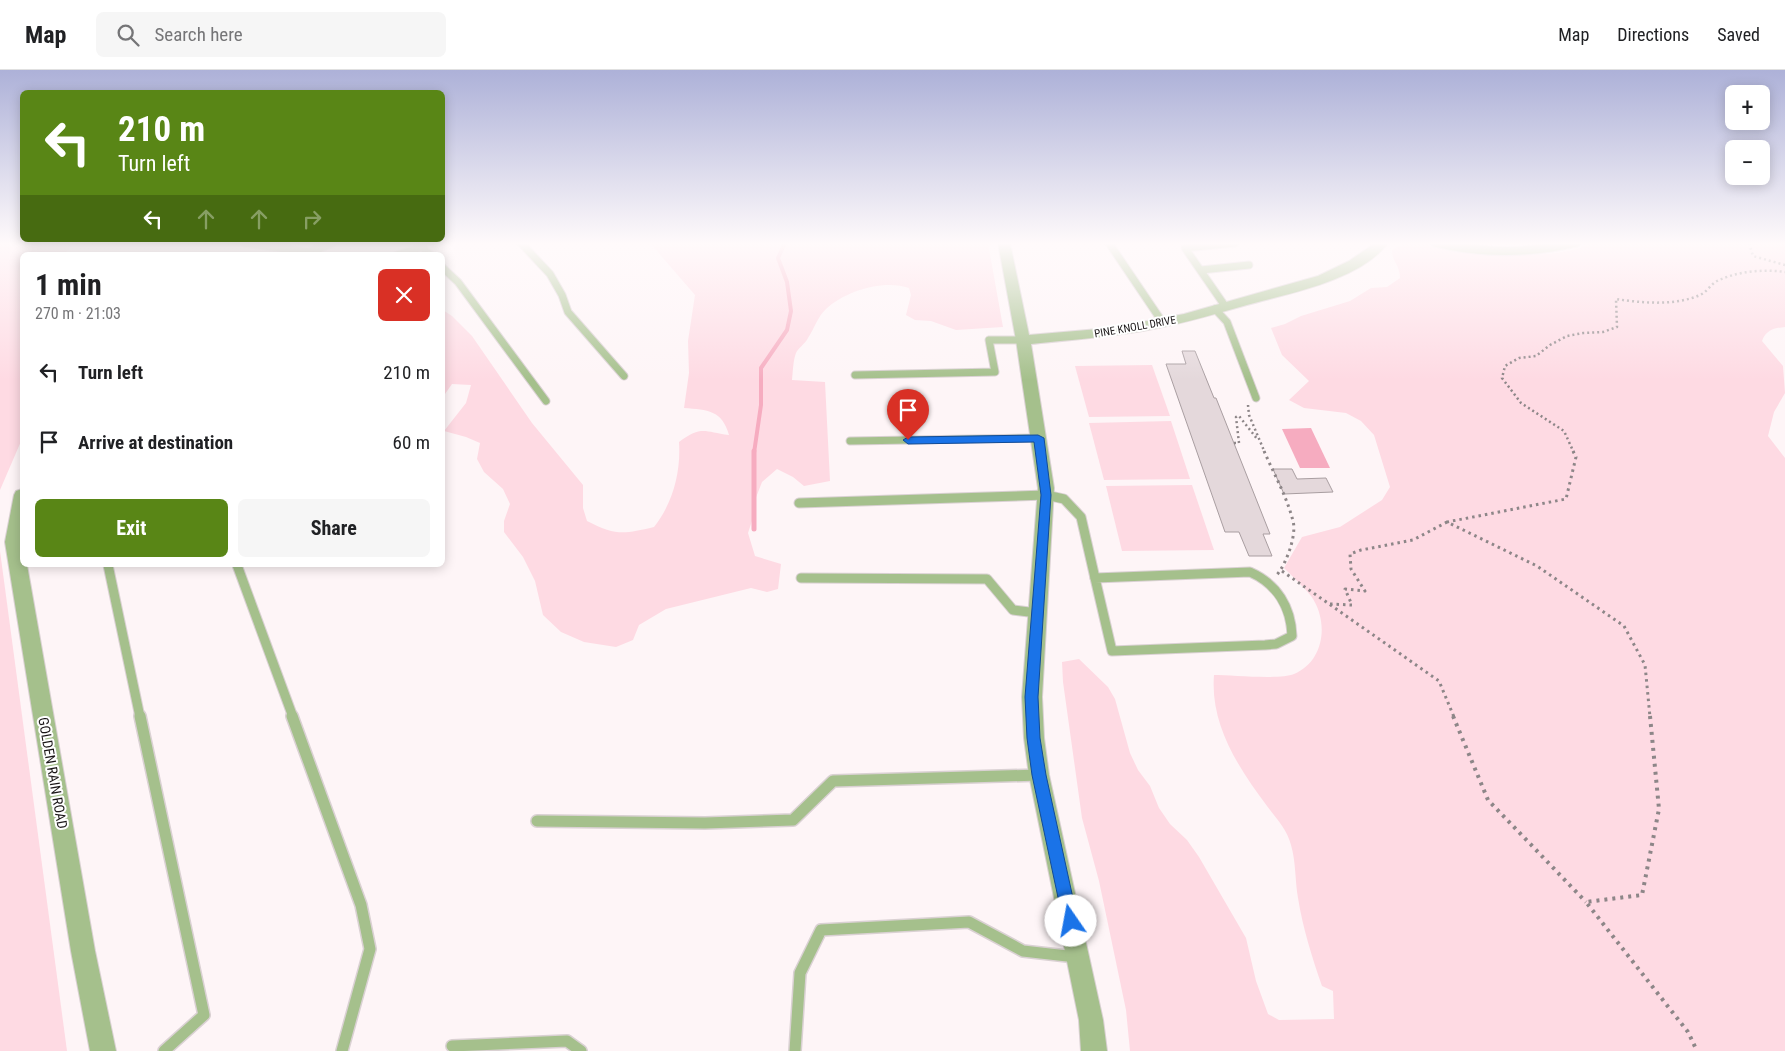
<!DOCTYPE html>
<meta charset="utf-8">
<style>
body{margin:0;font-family:"Roboto Condensed",sans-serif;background:#f6f6f6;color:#202124;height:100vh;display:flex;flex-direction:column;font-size:19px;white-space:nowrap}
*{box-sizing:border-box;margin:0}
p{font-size:16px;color:#757577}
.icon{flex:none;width:28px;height:28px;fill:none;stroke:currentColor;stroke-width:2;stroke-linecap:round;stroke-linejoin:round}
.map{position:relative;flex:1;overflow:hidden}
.drawer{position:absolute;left:20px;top:182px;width:425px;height:315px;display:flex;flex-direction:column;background:#fff;border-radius:8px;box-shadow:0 2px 12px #0003}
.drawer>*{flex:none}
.top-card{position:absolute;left:20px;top:20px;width:425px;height:152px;border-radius:8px;box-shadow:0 2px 12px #0003;background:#598616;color:#fff;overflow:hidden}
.buttons{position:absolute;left:1725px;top:15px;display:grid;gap:10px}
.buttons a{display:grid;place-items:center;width:45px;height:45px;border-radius:8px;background:#fff;box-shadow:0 2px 12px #0003;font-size:25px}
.pin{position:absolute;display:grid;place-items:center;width:42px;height:42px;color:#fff;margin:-51px -21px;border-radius:50% 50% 50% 0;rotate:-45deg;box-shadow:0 0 5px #0007}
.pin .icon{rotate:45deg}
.me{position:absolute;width:55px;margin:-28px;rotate:348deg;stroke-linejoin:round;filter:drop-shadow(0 0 4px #0008)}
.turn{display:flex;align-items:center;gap:18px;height:105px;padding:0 15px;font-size:22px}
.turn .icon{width:65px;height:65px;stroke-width:2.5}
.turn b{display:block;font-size:35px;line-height:42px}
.lanes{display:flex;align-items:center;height:48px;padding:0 15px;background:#0003;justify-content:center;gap:25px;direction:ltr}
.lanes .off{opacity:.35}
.round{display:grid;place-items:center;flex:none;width:52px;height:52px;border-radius:8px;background:#f6f6f6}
.headline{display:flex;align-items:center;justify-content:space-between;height:85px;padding:0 15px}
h1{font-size:30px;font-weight:700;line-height:38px}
.button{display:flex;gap:10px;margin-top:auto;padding:10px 15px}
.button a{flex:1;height:58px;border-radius:8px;background:#598616;color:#fff;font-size:20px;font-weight:700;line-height:58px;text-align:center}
.button a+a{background:#f6f6f6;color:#202124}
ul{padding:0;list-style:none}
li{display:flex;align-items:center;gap:15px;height:70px;padding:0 15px}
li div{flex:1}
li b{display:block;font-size:19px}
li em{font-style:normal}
header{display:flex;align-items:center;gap:30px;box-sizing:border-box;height:70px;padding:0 25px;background:#fff;border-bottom:1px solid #e0e0e0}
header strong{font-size:24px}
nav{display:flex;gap:28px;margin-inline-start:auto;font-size:18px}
.search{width:350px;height:45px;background:#f6f6f6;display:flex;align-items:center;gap:12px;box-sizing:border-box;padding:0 18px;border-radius:8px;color:#757577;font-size:19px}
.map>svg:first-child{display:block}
</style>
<header>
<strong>Map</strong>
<div class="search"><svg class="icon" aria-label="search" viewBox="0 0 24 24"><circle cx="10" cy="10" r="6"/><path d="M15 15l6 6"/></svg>Search here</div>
<nav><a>Map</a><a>Directions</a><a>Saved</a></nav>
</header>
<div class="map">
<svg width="1785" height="981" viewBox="0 0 1785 981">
<rect width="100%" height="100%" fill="#fef5f7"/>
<!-- green -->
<g fill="#fedae3">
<path d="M0,173H75L63,185H22V369L0,420Z"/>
<path d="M650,173H988L1003,257L956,260L931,251L915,250L906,245L911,225L909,218C884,209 845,221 826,239C818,246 814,259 808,268C805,274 798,278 796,283C793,291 793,301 792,310L825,312L830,411L804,416L793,407L777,399L762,412L755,430L753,448L748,463L755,486L781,494L778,519L767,522L751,518L666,539L639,555L633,570L616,577L584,572L561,562L543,545L535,511L523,487L504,462V451L510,434L503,419L484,402L477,389L480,373L466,367L444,361L466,333L471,315L452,314L445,324L443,335V240L452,246L472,266L532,353L583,415V438L587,451C616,466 624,464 654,457C673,433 681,402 679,372C702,355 704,362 729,365C722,340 708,340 684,338L689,303L688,271L695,225Z"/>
<path d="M1592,173H1785V257C1774,258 1766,260 1762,271L1783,296L1785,323L1774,342L1768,366L1785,388V981H1130L1126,940L1099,811L1082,748L1063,612L1062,592L1079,589L1108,617L1115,629L1130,683L1138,700L1150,716L1159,738L1170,754L1187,770L1199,787L1246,868L1256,911L1268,944L1279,950L1334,949L1333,921L1322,916C1312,887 1303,859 1298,828C1295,811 1296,792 1291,775C1287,759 1276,748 1267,736C1238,697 1210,655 1214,605C1231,605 1280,610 1294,604C1325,591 1329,551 1311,526C1303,516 1293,507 1284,498L1302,467L1340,457L1382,430L1390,417L1374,365L1361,351L1346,343L1304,338L1289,330L1309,311L1282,285L1271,258L1285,254L1301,246L1350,231L1371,218L1387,217L1400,208C1400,195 1392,192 1392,180C1410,166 1450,181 1471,183C1506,185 1560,189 1592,173Z"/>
<path d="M1152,295L1170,346L1089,347L1075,296Z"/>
<path d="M1171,351L1190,409L1104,410L1089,353Z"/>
<path d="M1192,415L1214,480L1122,481L1106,416Z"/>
<path d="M0,481L67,981H0Z"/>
</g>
<!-- water -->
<path fill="#f6acc0" d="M1311,358L1330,398H1300L1282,359Z"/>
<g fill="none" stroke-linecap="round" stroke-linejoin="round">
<!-- stream-far1 -->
<path stroke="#f6acc0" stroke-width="4" d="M754,383L761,335V298L787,260L791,241L787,212L778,188L785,173"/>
<!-- stream -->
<path stroke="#f6acc0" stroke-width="5" d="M754,381V459"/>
</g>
<!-- building -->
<g fill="#e4d8db" stroke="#a99ea1">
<path d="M1182,281H1195L1214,328H1216L1270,464H1263L1272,486H1249L1239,462H1225L1166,294H1186Z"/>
<path d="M1273,399H1292L1297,409L1326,408L1333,422L1284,424Z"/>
</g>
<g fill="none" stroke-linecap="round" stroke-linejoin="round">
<!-- lane-far2 casing -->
<g stroke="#dad1d3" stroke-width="9">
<g id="lane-far2">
<path d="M244,173L310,182"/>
<path d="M419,173L430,185"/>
<path d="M521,173L550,204L562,225L568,242L624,306"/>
<path d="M1109,173L1163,253"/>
<path d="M397,185L422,177"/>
<path d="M442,197L458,212L546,331"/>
<path d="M1201,200L1249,195"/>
<path d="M1225,236L1185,178L1235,173"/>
<path d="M1215,239L1227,252L1256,328"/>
<path d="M855,305L995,302L989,270H1023"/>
<path d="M850,371L1039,368"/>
</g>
</g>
<!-- lane-far1 casing -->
<g stroke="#dad1d3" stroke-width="11">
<g id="lane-far1">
<path d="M799,433L1046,425L1064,429L1081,447L1095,508"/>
<path d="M108,495L140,647"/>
<path d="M237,495L293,647"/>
<path d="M1250,502C1277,514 1291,537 1292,566L1276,574L1265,575L1112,581L1095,508Z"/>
<path d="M801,508L987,509L1013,540L1037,543"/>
</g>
</g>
<!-- lane casing -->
<g stroke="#dad1d3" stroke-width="14">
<g id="lane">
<path d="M140,646L204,945L164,981"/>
<path d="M292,646L361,835L370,879L342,981"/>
<path d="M537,751L705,753L793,750L833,711L1039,705"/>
<path d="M452,976L567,971L581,981"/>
<path d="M795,981L800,903L821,860L969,852L1023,881L1076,887"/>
</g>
</g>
<!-- street casing -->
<g stroke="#dad1d3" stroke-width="2">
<g id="street">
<path d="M321,173H337L335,176L313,185H296L298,182Z"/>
<path d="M998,173H1010L1029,265L1110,258L1184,244L1318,206L1349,191L1375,173H1388C1363,207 1301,221 1262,231C1224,241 1187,253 1148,260C1109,267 1070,270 1031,274L1054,418L1042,627L1044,668L1049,705L1103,950L1107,981H1081L1079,950L1029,705L1024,668L1022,627L1038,418L1016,270Z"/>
<path d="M1430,173C1455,171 1482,177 1507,177C1532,177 1557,171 1581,173L1579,176C1531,188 1480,188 1432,176Z"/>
<path d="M22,419V495H27L95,881L116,981H90L71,881L5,472L14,425L16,421Z"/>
</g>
</g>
<!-- path-far2 -->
<g stroke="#8d8688" stroke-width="2.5" stroke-dasharray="2 3" stroke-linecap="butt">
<path d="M1749,173L1753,186L1785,195"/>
<path d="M1248,335L1249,345L1265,383"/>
<path d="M1234,373H1239L1236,347L1239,346L1258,370"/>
<path d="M1574,383L1564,361L1521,333L1502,308L1505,296L1519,288L1536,286L1550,275L1567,266L1583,263L1603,262L1617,257L1616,229C1642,233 1675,236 1700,225C1707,222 1711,214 1717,211C1738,201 1763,199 1785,202"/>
</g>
<!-- path-far1 -->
<g stroke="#8d8688" stroke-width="3" stroke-dasharray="2.5 4" stroke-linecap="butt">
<path d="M1264,381C1274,404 1287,427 1293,451C1297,465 1286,495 1276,506"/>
<path d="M1573,381L1576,387L1566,429L1447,452L1537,496L1624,556L1645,595L1650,647"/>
<path d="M1282,501L1439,611L1454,647"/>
<path d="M1330,534L1352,535L1345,519L1365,521L1351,499L1350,484L1361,480L1413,470L1447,452"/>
</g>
<!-- path -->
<g stroke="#8d8688" stroke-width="4" stroke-dasharray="3 5" stroke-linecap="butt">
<path d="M1453,646L1488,730L1586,832"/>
<path d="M1650,646L1659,739L1642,825L1586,832L1688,962L1697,981"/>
</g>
<!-- lane-far2 -->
<use href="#lane-far2" stroke="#a5c08c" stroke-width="7"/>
<!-- lane-far1 -->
<use href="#lane-far1" stroke="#a5c08c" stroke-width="9"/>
<!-- lane -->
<use href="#lane" stroke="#a5c08c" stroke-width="11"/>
<!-- street -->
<use href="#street" fill="#a5c08c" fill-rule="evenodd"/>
</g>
<!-- sky -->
<linearGradient id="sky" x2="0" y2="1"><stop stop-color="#adb1d8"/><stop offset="0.56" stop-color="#fffafb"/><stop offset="1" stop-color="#fffafb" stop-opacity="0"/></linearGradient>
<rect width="1785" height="310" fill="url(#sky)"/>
<!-- route -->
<path fill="#1a73e8" stroke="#114b97" d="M1038,365L1044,368L1051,425L1038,627L1040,668L1046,705L1078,851L1076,856L1071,858L1066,856L1063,851L1032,705L1027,668L1025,627L1041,425L1034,372L908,374L903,370L908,367Z"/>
<g text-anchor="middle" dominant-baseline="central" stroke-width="4" stroke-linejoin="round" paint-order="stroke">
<!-- far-street labels -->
<g font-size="11" fill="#1a1617" stroke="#fff">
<text transform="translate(1135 257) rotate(-10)">PINE KNOLL DRIVE</text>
</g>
<!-- street labels -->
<g font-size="14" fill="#1a1617" stroke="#fff">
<text transform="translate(53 703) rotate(80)">GOLDEN RAIN ROAD</text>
</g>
</g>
</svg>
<div class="buttons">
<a>+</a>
<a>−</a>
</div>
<div class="pin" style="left:908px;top:370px;background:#d93025"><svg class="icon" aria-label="arrive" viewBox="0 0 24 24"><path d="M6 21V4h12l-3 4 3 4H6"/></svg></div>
<svg class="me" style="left:1071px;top:851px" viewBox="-20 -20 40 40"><circle r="19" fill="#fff"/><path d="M0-13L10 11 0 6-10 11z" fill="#1a73e8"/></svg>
<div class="top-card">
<div class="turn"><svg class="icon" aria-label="left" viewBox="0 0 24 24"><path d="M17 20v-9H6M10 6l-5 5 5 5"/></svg><div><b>210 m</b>Turn left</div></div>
<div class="lanes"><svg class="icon" aria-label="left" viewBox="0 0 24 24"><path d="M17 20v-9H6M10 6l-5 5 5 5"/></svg><svg class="icon off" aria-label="ahead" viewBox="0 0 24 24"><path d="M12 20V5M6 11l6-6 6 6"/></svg><svg class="icon off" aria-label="ahead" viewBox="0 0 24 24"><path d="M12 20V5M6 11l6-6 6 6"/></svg><svg class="icon off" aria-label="right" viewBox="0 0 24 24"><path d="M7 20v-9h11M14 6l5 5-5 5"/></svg></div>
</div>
<section class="drawer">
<div class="headline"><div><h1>1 min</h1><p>270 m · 21:03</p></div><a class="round" style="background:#d93025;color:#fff"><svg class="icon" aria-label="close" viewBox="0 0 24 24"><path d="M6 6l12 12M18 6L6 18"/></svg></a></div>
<ul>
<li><svg class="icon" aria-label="left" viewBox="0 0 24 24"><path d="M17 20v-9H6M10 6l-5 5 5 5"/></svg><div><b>Turn left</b></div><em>210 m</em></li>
<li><svg class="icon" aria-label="arrive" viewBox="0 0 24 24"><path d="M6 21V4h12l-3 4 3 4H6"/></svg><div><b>Arrive at destination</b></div><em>60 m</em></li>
</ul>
<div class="button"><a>Exit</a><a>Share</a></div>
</section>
</div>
